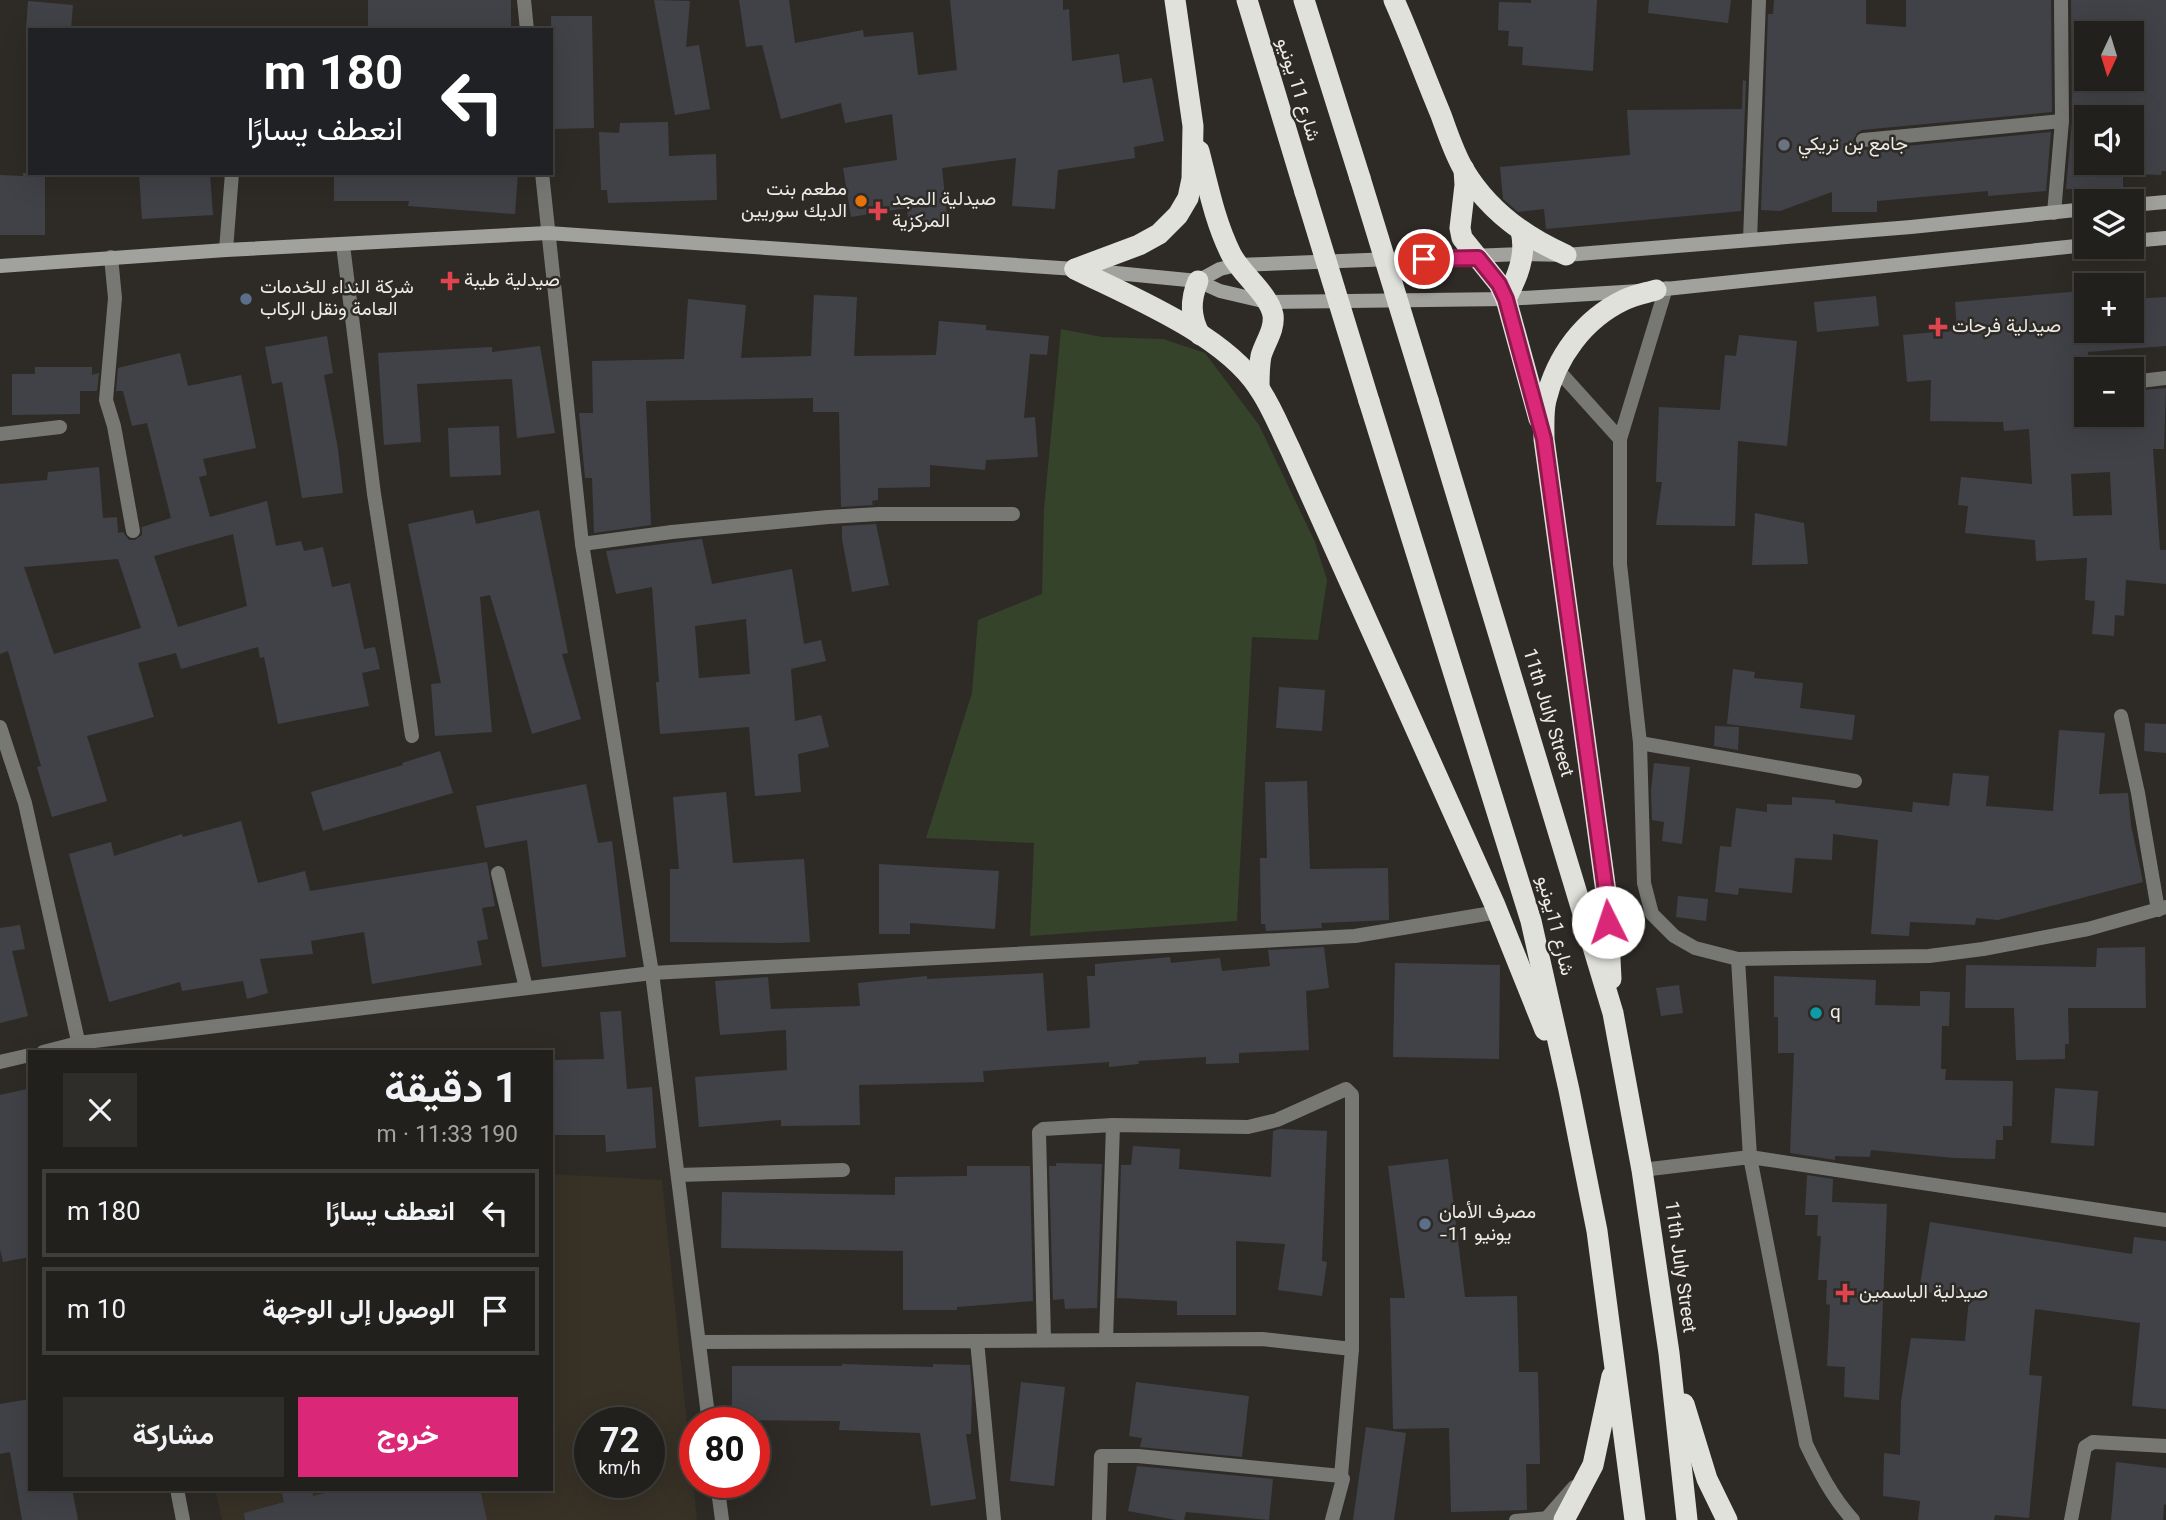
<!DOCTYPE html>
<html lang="ar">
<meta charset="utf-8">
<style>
body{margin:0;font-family:Georgia,Vazirmatn,serif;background:#2e2d29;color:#f1f3f6;direction:rtl;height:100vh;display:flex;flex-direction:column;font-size:26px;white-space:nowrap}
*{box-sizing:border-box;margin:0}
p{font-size:23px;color:#a2a3a3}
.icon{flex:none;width:38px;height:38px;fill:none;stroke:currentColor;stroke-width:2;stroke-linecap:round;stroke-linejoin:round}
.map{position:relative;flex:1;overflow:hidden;direction:ltr}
.side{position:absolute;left:28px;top:1050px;width:525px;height:441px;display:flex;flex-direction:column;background:#22201c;border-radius:0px;box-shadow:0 7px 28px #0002,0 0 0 2px #3f3e3b;direction:rtl}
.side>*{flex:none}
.hud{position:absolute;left:28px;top:28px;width:525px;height:147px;border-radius:0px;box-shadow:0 7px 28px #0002,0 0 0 2px #3f3e3b;direction:rtl;background:#202124;color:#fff;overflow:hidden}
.needle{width:46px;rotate:184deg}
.tools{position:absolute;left:2074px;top:21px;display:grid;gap:14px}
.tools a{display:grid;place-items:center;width:70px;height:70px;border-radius:0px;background:#22201c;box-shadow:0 7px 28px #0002,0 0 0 2px #3f3e3b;font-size:35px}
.speed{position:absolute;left:574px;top:1407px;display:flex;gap:14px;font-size:35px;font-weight:700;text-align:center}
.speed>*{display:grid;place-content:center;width:91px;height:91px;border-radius:50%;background:#22201c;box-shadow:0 7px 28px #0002,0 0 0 2px #3f3e3b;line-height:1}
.speed small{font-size:18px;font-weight:400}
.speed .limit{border:10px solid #d22;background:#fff;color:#111}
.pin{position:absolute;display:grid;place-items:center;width:60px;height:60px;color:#fff;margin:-30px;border:4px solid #fff;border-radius:50%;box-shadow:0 2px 7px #0007}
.me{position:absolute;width:77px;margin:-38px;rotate:356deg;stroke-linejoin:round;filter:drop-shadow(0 0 5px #0008)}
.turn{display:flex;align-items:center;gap:24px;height:147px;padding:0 35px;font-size:32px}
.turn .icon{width:91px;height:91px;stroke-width:2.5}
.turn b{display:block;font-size:49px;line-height:60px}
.round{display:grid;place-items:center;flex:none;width:74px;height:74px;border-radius:0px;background:#2e2d29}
.headline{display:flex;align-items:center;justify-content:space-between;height:119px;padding:0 35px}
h1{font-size:42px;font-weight:700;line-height:52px}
.action{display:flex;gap:14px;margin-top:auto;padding:14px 35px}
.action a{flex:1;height:80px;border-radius:0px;background:#db2777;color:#fff;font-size:28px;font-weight:700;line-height:80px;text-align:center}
.action a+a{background:#2e2d29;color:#f1f3f6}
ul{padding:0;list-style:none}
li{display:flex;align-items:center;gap:21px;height:88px;margin:0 14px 10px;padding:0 21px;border:4px solid #3f3e3b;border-radius:0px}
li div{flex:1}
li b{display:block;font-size:26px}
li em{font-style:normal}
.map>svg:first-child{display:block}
</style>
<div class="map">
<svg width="2166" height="1520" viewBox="0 0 2166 1520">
<rect width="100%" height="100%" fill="#2e2b26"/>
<!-- built -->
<path fill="#373126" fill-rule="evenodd" d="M551,1174L662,1180L697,1520H222L215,1489H551ZM590,1423H649V1482H590Z"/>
<!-- green -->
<path fill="#34432a" d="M1061,329L1102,337L1163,339L1205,353L1259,425L1315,542L1327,580L1318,640L1252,637L1237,921L1030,936L1034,843L926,838L972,693L978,620L1042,594L1044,509Z"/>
<!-- building -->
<g fill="#414248" fill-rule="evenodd">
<rect x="368" y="0" width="143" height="30"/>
<path d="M654,0L690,1L686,47L699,45L710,109L675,115Z"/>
<path d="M739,0H789L795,43L863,30L864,37L913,32L918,75L957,70L950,0H1063V10L1069,9L1072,61L1119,54L1123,83L1152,78L1164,141L1134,147L1135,158L1058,170L1055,209L1012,206L1016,158L942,168L948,224L909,228L907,208L851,217L843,168L897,160L892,114L845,123L841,103L781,119L762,45L746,47Z"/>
<path d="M1531,0H1597L1593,71L1522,65L1523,47L1508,46L1509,31L1498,30L1499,2L1531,3Z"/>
<path d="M1649,0H1731L1728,23L1648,13Z"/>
<path d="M1774,0H1866V24L1906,27V0H2051L2052,112L1862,130L1857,133L1853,140L1856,146L1864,150L2051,132L2046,191L1988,196V191L1877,201V212H1832V192L1780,211L1761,210L1768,14H1773Z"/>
<path d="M2071,0H2166V171H2162L2161,175L2137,174L2139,121H2137V117H2086V163H2123V188L2066,189L2072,121ZM2086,33H2134L2135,79H2086Z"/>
<path d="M28,1L73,5L71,30H26Z"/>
<path d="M551,16H592L594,128L554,129Z"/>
<path d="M1743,80L1746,81L1741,211L1546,229L1544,209L1518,212L1503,199L1500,167L1630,155L1627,110L1742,109Z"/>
<path d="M668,122L669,156L716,154L717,200L608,203L607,190H601L599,132L619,133L620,123Z"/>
<path d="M23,173H45V235H0V175L23,176Z"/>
<path d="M139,173H210L213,215L142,219Z"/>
<path d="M334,173H518L515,214L408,206L409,201H334Z"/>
<path d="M2082,291L2086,331H2132V299L2166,297V346L2088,352L2086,415H2132V391L2166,388L2164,449H2153L2160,550H2166V584L2126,580L2124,616L2115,615L2114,636L2092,634L2095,601L2085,600L2087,558L2036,561L2035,540L1965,533L1968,506L1958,505L1961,477L2032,484L2029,429L2004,431L2003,422L1930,421L1931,380L1907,382L1903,335L1957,330L1955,302ZM2110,472L2112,515L2073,516L2071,474Z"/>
<path d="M814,295L857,297L854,356L936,355L939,321L986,325V330L1049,336L1047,355L1030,354L1024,418L1035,417L1038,457L986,460L985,470L930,465V487L878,488V500L872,501L873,505L841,507L839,412H813V398L646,401L651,525L594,533L592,478H585L579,413H593L592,361L684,359L688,299L746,305L741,358L811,356Z"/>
<path d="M1876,296L1879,326L1817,332L1814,302Z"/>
<path d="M1739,335L1797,341L1787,446L1738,441L1735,526L1656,525L1662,482H1656L1659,407L1720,410L1725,355L1736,356Z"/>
<path d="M327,336L333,373L324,375L338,449L343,493L302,498L282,382L272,384L265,347Z"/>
<path d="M540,346L555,433L517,438L512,379L417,384L421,442L384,445L378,353L492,347V352Z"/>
<path d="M180,353L188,386L241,375L256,448L203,459L207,475L199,477L210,517L267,501L276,546L301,541L304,551L323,547L332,587L350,583L364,649L375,647L380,669L362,673L369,706L278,724L264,657L260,658L258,647L181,669L176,653L138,663L154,717L87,736L107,801L52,817L37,767L41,766L8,651L0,654V484L47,480L48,472L99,467L103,518L117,517L118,533L123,532L129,540H135L142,535V527L171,518L147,423L132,426L123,391H116L118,368ZM233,534L247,606L178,627L154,556ZM118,559L141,628L54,654L24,567Z"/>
<path d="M35,367H92V375L99,373L97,391H80V414L12,415V374H35Z"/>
<path d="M499,426L501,475L450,477L448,428Z"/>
<path d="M473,510L476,524L539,510L568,653L562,654L581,719L532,734L490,595L480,597L492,732L435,736L431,684L441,683L408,524Z"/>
<path d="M1755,513L1804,523L1808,564L1752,565Z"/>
<path d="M876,524L889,585L852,592L842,539V526Z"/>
<path d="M702,539L712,584L792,569L804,644L821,640L826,661L791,669L795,721L821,715L829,747L798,754L801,792L755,796L749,727L660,734L656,682H659L652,587L616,594L606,551ZM746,619L750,674L699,678L695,626Z"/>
<path d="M1733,669L1755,672L1754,678L1803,683L1800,708L1855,715L1852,740L1727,724Z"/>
<path d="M1279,687L1325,690L1322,731L1276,728Z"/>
<path d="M2145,723L2166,724V753L2144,751Z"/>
<path d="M1715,726L1739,727L1738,750L1714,746Z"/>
<path d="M2059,730L2105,733L2099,794L2128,793L2131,825L2143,882L1998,920L1976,918L1975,925L1910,922L1909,936L1871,934L1878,840L1833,834L1832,860L1795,858L1792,893L1739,888L1738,895L1715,892L1720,846L1731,847L1736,808L1767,812V804L1792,805V797L1835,800V803L1912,812L1913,802L1949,806L1953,773L1989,776L1986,806L2053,811Z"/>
<path d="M440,751L453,793L323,831L311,792L403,765L402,763Z"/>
<path d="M1654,763L1690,767L1682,844L1662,841L1664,822L1652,820L1651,790Z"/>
<path d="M1307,781L1310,869L1388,868L1389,920L1321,923L1322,928L1266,931L1265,924H1261L1260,858H1267L1265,782Z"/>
<path d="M586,784L598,843L612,841L626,957L542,967L527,840L485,848L476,806Z"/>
<path d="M726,792L733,863L804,859L810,942L779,943L670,942V869H679L673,797Z"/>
<path d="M241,821L258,883L305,871L310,891L487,862L495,906L482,908L488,939L477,941L482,965L372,984L364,932L311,941L313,954L260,959L268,993L247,999L243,981L182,991L180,982L109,1002L69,854L111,842L114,856L182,834L183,837Z"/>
<path d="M879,864L999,871L995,929L910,923V934H879Z"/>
<path d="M1678,896L1708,899L1706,921L1676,917Z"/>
<path d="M20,925L25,949L12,951L28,1016L0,1023V928Z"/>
<path d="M1324,947L1329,988L1306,991L1309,1050L1239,1053V1063L1206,1064V1057L1138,1061L1139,1064L1109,1067V1062L983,1071L984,1082L859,1085L860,1125L781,1126V1120L699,1127L695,1077L787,1070L786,1030L720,1035L715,981L768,977L771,1009L860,1006L858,983L927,976V979L1043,973L1047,1031L1090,1028L1087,976H1095V964L1170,957L1171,963L1220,958L1222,971L1270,966L1268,950Z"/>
<path d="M2145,947L2146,1008H2068L2069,1044H2065V1059L2016,1060L2014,1008H1965L1966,965L2096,967L2097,948Z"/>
<path d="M1395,963L1500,965L1499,1059L1393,1057Z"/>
<path d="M1774,976L1876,980L1875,1005L1920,1006V991L1950,992L1949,1026H1942L1941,1069H1946L1945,1080L2013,1081L2012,1126H2003V1140H1996L1995,1159L1955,1158L1871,1150L1870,1157L1835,1156V1160L1790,1153L1794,1053H1778V1017H1774Z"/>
<path d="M1679,985L1683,1013L1661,1016L1656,988Z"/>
<path d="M621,1011L627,1089L652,1087L656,1148L606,1152L605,1135H551V1060L604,1059L600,1012Z"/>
<path d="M2055,1088L2098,1091L2094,1146L2051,1143Z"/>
<path d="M27,1089L30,1104V1257L3,1262L0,1249V1095Z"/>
<path d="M1280,1129L1327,1131L1322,1261L1327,1262L1322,1296L1278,1290L1285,1244L1236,1241V1315H1177V1301L1117,1298L1121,1165H1131L1133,1146L1180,1149L1179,1169L1271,1177L1273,1131Z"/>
<path d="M1448,1159L1465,1297L1517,1296L1519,1372H1538L1540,1464H1526L1527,1510L1451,1512L1449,1428L1393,1429L1390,1298H1405L1388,1166Z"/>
<path d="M1056,1163L1102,1164L1097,1308L1065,1309L1064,1299L1053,1300L1049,1166H1056Z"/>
<path d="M967,1166H1030L1033,1301L957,1307V1310H903V1251L721,1248L722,1192L895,1195V1177L967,1176Z"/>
<path d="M1807,1175L1833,1179L1832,1202L1887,1204L1879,1400L1844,1397L1845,1367L1827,1366L1830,1305L1826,1304L1827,1280H1818L1821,1236H1817L1818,1215H1805Z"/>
<path d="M1930,1222L2132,1254L2134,1237L2166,1241V1409L2132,1406L2140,1323L2035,1309L2029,1375L2042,1376L2029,1518L1995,1515L1994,1520H1918L1920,1501L1883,1496L1884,1453L1900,1455L1901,1401L1911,1338L1965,1341L1969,1298L1919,1291Z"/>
<path d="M842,1364L933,1367V1364L970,1365L972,1390L971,1434H966L976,1499L931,1506L920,1433L839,1430L840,1421L732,1420V1366H842Z"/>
<path d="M1021,1382L1065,1387L1054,1486L1010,1481Z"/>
<path d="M1136,1382L1249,1396L1242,1457L1140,1447L1142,1438L1129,1436Z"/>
<path d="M30,1399V1489H72L78,1520H22L10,1452L0,1454V1404Z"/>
<path d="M1366,1427L1406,1433L1394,1520H1353Z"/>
<path d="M2116,1462L2166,1468V1505L2164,1504L2163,1520H2111Z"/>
<path d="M1137,1466L1273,1479L1269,1520L1186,1512L1184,1520H1176L1128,1511Z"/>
<path d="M281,1489H312L313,1496L342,1489H480L487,1520H245L244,1513L284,1502Z"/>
</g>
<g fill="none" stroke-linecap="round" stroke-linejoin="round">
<!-- lane -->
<path stroke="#777774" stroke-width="12" d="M1515,1520L1549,1517"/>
<!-- street -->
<g stroke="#777774" stroke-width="14">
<path d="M524,0L527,30"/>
<path d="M1863,140L2062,121"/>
<path d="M542,173L582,544L652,973L709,1423"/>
<path d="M2054,213L2062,121L2061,0"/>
<path d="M1750,240L1759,0"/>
<path d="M343,245L374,494L412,736"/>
<path d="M226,250L232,173"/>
<path d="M111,257L115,298L106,400L114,426L133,531"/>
<path d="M1556,368L1620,439V564L1640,743L1644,883L1652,914L1674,936L1695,948L1738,959L1750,1157L2166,1220"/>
<path d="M2132,382L2166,378"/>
<path d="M0,434L60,427"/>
<path d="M1620,439L1666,288"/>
<path d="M582,544L672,532L828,517L879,514H1013"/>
<path d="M2121,716L2138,793L2158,910"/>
<path d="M0,727L25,803L80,1050"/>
<path d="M1640,743L1855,781"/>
<path d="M498,873L526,988"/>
<path d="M1738,959L1929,956L1983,949L2088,929L2166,907"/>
<path d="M43,1052L78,1043L652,973L1355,936L1498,912"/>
<path d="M0,1062L30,1055"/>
<path d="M1642,1170L1750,1157L1806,1444C1819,1471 1832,1497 1853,1520"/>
<path d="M678,1175L843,1170"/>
<path d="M1044,1340L1039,1132L1043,1129L1113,1125L1248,1127L1277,1120L1346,1089L1352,1095V1349L1341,1476L1343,1479L1332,1520"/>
<path d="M1106,1340L1113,1125"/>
<path d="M977,1341L1262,1339L1352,1349"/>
<path d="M699,1342L977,1341L994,1520"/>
<path d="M717,1482L722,1520"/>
<path d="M177,1489L183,1520"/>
<path d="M1099,1520L1101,1456H1138L1341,1476"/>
<path d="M1545,1520L1574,1487"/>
<path d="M2071,1520L2085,1447L2093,1442L2166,1446"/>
</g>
<!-- secondary -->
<g stroke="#a1a29d" stroke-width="14">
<path d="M2132,205L2166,202"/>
<path d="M2132,241L2166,238"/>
<path d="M0,266L226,250L548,233L1075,269L1198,281L1220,291L1267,302L1506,299L1656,290L2086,245"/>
<path d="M1198,281L1220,269L1237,265L1522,254L1566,255L1911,227L2086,209"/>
</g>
<!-- highway -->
<g stroke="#dfe1da" stroke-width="21">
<path d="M1247,0L1305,192"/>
<path d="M1304,0L1360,178"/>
<path d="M1394,0C1411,38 1425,77 1441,115C1448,134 1454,153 1464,170C1488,210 1525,237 1566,255"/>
<path d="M1199,151C1208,186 1215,222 1231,254C1241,274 1269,294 1273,315C1275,330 1265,342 1261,356C1259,366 1259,377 1259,388"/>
<path d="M1464,169L1465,185L1460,228L1462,238L1499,284L1506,299L1539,419"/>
<path d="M1075,269C1131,297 1223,334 1258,387C1271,405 1280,429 1290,449L1494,903L1545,1030"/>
<path d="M1075,269L1139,245L1159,234L1178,215L1188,198L1192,179L1193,126L1175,0"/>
<path d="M1198,281C1190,300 1190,317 1200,335"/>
<path d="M1506,299C1517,278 1527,255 1521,231"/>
<path d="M1428,400L1613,1013L1642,1170L1669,1353L1687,1520"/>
<path d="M1369,401L1531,921L1569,1090L1597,1231L1635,1520"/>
<path d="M1611,979L1607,899L1544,439C1544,426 1543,412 1546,400C1556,357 1584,319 1624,300C1634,295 1646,293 1656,290"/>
<path d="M1684,1404L1707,1479L1727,1520"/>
<path d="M1564,1520L1593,1465L1612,1376"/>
</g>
<!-- highway-bridge -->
<g stroke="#dfe1da" stroke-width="21">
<path d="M1360,178L1428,400"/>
<path d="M1305,192L1369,401"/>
</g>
</g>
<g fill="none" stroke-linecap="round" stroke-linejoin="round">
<!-- route casing -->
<g stroke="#8e194d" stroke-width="18">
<path id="route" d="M1424,259L1478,258L1499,284L1506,299L1544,439L1607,899L1608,922"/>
</g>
<!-- route -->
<use href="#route" stroke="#db2777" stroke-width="12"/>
</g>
<!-- markers -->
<circle fill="#6b7280" stroke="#2e2b26" stroke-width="2.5" cx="1784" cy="145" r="7"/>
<circle fill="#e8710a" stroke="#2e2b26" stroke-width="2.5" cx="861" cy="201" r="7"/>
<g fill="#e0444e" stroke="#2e2b26" stroke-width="2.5">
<path d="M874.5 200.5h7v7h7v7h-7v7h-7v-7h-7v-7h7z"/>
<path d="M446.5 270.5h7v7h7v7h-7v7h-7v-7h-7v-7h7z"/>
<path d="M1934.5 316.5h7v7h7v7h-7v7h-7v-7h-7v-7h7z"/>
<path d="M1841.5 1282.5h7v7h7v7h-7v7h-7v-7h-7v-7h7z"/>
</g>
<g fill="#5c6f8a" stroke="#2e2b26" stroke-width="2.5">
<circle cx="246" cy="299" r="7"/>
<circle cx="1425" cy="1224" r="7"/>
</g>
<circle fill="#0f9aa8" stroke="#2e2b26" stroke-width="2.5" cx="1816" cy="1013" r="7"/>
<g text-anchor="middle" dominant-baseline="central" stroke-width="5" stroke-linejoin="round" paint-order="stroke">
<!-- street labels -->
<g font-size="19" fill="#edebe7" stroke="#2e2b26">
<text transform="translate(1297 90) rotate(73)">شارع 11 يونيو</text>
<text transform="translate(1547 713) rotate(73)">11th July Street</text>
<text transform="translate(1554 926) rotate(76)">شارع 11يونيو</text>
<text transform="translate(1679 1267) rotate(82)">11th July Street</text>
</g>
<!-- poi labels -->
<g font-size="19" fill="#edebe7" stroke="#2e2b26" text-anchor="start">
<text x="1798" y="145">جامع بن تريكي</text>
<text x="847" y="190" text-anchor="end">مطعم بنت<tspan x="847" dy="22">الديك سوريين</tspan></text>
<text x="892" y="200">صيدلية المجد<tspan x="892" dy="22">المركزية</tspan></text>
<text x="464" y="281">صيدلية طيبة</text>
<text x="260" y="288">شركة النداء للخدمات<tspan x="260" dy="22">العامة ونقل الركاب</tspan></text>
<text x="1952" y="327">صيدلية فرحات</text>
<text x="1830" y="1013">q</text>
<text x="1439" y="1213">مصرف الأمان<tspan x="1439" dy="22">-11 يونيو</tspan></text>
<text x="1859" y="1293">صيدلية الياسمين</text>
</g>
</g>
</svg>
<div class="tools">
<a><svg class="needle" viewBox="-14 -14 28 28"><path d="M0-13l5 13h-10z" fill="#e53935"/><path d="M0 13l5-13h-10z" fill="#a2a3a3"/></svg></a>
<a><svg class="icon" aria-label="sound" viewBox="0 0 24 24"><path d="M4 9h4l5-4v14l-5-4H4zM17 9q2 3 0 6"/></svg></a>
<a><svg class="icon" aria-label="layers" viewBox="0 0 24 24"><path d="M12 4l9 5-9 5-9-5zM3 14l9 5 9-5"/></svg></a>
<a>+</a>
<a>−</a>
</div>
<div class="speed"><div>72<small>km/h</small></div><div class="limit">80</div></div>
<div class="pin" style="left:1424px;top:259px;background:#d93025"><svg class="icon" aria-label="arrive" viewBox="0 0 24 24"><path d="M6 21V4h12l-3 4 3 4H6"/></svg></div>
<svg class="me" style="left:1608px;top:922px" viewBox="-20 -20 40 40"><circle r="19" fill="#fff"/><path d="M0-13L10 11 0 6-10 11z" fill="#db2777"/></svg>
<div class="hud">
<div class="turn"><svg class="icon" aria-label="left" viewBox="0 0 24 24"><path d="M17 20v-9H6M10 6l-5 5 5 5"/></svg><div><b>180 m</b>انعطف يسارًا</div></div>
</div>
<section class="side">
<div class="headline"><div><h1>1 دقيقة</h1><p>190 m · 11:33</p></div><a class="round"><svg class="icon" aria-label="close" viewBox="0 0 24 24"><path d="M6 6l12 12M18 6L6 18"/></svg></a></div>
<ul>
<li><svg class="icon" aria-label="left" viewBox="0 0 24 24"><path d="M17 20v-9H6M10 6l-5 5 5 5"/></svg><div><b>انعطف يسارًا</b></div><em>180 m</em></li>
<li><svg class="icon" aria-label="arrive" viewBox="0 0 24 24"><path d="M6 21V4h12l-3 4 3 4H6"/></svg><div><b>الوصول إلى الوجهة</b></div><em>10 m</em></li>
</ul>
<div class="action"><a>خروج</a><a>مشاركة</a></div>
</section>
</div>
